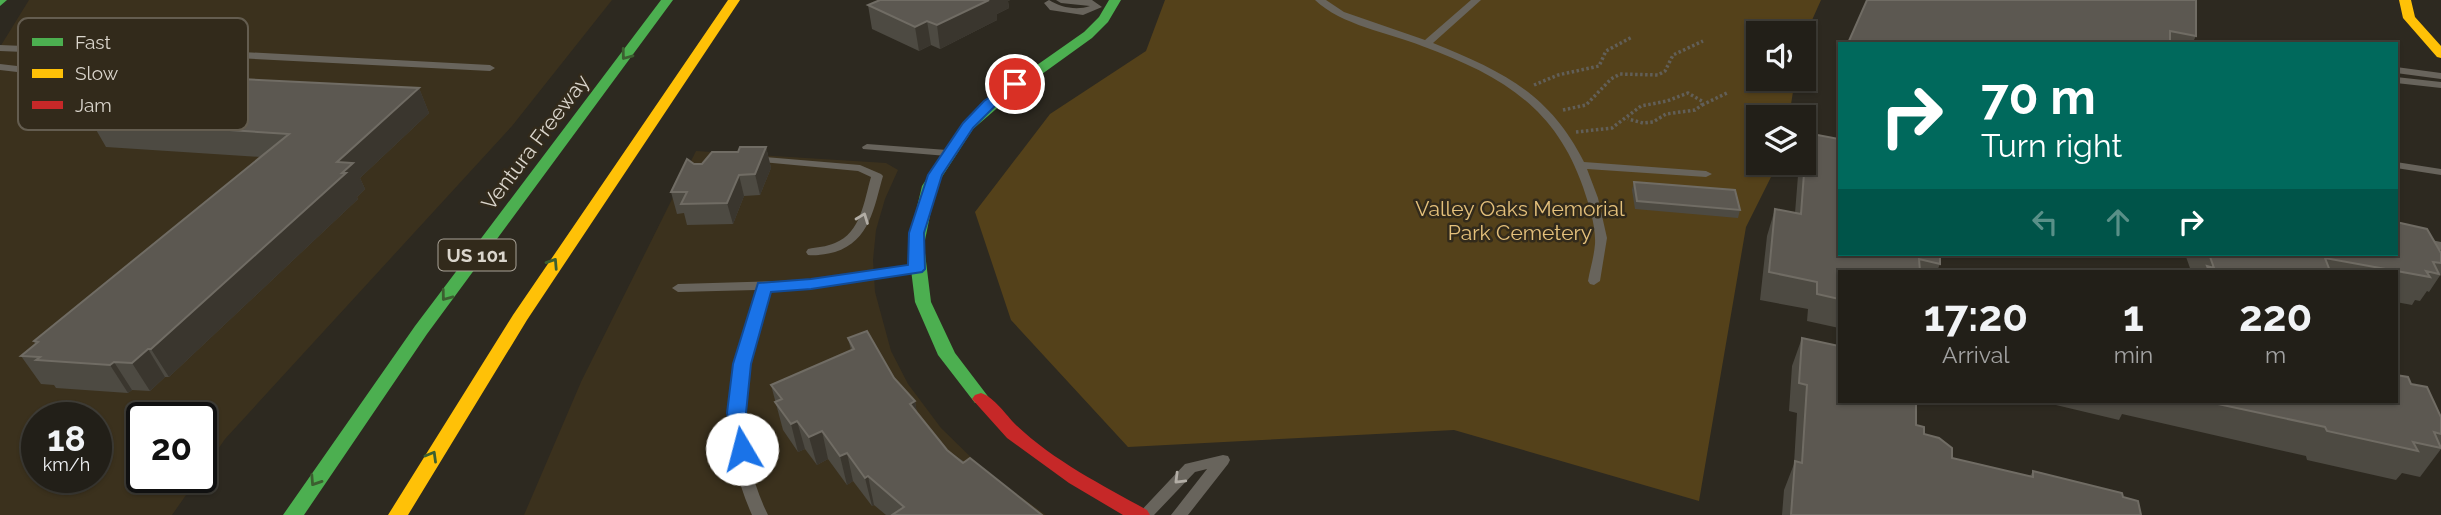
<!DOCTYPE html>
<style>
body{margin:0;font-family:Raleway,sans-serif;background:#2e2c25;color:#f1f3f6;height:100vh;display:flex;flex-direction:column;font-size:26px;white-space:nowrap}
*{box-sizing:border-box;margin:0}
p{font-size:23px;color:#a2a2a2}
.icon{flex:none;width:38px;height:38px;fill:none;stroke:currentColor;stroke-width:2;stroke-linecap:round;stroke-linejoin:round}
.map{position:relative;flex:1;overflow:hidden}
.side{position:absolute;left:1838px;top:270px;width:560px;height:133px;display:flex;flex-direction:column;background:#221f18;border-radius:0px;box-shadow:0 2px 5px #0004,0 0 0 2px #3f3d37}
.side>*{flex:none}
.top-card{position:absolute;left:1838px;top:42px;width:560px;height:214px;border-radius:0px;box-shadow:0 2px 5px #0004,0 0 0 2px #3f3d37;background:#00695c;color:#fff;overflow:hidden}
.buttons{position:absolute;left:1746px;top:21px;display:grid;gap:14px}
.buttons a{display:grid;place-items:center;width:70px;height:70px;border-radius:0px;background:#221f18;box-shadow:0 2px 5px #0004,0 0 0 2px #3f3d37;font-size:35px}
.speed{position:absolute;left:21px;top:402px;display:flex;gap:14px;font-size:35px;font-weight:700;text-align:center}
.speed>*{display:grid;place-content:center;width:91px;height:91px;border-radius:50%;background:#221f18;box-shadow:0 2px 5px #0004,0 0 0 2px #3f3d37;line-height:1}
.speed small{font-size:18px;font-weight:400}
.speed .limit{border:4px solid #111;border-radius:10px;background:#fff;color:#111}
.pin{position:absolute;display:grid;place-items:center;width:60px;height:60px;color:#fff;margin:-30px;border:4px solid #fff;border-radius:50%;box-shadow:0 2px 7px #0007}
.me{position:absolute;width:77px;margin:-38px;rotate:352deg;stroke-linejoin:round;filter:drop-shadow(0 0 5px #0008)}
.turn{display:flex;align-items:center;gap:24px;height:147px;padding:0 28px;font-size:32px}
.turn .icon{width:91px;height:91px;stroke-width:2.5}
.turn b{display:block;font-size:49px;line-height:60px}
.lanes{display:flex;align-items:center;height:66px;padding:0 28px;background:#0003;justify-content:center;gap:35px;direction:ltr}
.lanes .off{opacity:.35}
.eta{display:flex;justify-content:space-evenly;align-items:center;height:119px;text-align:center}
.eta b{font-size:42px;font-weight:700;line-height:49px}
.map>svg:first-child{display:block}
</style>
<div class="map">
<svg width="2441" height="515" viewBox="0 0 2441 515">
<rect width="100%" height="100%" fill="#2d2920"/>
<!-- built -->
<g fill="#3b311d" fill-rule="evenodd">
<path d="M29,0H612L512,126L225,439L201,474V418H142V478H198L172,515H0V47ZM37,418H96V478H37Z"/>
<path d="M696,151L886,163L898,170L885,199L876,230L873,260L875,292L891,351L908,384L941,428L986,472L1046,515H524L581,382Z"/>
</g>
<!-- green -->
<path fill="#54411a" d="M1165,0H1821L1804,38V33H1759V79H1795L1789,117H1759V163H1778L1746,227L1699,501L1454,430L1128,447L1011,320L975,212L1050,114L1146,51Z"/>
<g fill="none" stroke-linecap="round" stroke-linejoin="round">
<!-- path -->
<g stroke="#625f58" stroke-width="3.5" stroke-dasharray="2.5 2.5" stroke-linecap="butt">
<path d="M1534,85L1558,75L1599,66L1606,51L1632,37"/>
<path d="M1702,105L1729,92"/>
<path d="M1563,110L1586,105L1611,79L1620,74L1658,75L1665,71L1673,55L1703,41"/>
<path d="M1576,132L1612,128L1641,106L1667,101L1688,93L1702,101V105L1695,110L1666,114L1653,122L1643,123L1628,119"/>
</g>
<!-- lane -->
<g fill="#68645c" fill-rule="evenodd">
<path d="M1049,0C1060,7 1076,11 1090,6L1061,3L1056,0H1092L1102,7L1083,15L1050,10L1044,3Z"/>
<path d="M1315,0H1326L1344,12L1425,40L1471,0H1481L1433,43C1502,71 1549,93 1584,162L1706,171L1712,174L1706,177L1587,169L1598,198L1607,238L1600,281L1594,285L1590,284L1588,281C1590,269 1594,257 1595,244C1596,226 1589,205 1583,187C1555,106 1500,75 1422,46C1389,33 1341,25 1315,0Z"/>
<path d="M204,18L209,21L211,31L204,50L490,65L495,68L490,71L198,56L167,58L0,51V45L167,52L194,50L201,31L199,21Z"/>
<path d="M0,64L60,71L148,75L153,78L148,81L60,77L0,70Z"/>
<path d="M2396,67L2441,73V79L2396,73Z"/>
<path d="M2396,77L2441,82V88L2396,83Z"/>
<path d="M867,144L947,150L953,153L947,156L863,149L862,147Z"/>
<path d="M754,156L860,165L881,174L883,176C874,207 870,241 835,252C827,254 816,256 808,255L806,252L808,249C817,247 826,247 835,243C861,233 864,201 871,177L858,171L750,161L748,159Z"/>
<path d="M2396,162L2441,169V175L2396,168Z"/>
<path d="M2396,233L2441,242V250L2396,241Z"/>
<path d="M916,265L922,269L920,272L811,288L769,289C765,312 756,334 751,357C738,410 744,466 768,515H752C730,466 724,410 737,357C743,334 752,313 756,290L678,292L672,288L678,284L811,280Z"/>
<path d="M1223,455L1228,456L1230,460L1228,464L1188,515H1171L1207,469L1195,472L1154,515H1137L1185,464Z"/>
</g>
<!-- fast -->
<g fill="#4caf50" fill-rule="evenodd">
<path d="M0,0H7L0,6Z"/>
<path d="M661,0H673L427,334L304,515H283L415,326Z"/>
<path d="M1109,0H1121L1108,22L1092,38L1010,97L973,129L936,186L924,245L931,302L955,353L990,399L987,403H975L938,355L915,302L908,245L922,186L963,123L1000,91L1084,32L1099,17Z"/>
</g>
<!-- slow -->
<g fill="#ffc107" fill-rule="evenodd">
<path d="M728,0H740L527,320L408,515H388L513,315Z"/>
<path d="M2399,0H2411L2415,17L2441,46V58L2437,57L2403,18Z"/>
</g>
<!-- jam -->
<path fill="#c62828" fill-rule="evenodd" d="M981,393C994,397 1006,415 1016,425C1054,461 1102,485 1147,510L1150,515H1123L1069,483L1007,438L972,399L975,395Z"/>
</g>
<!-- wall -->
<g fill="#4d4a42">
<path d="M880,0H1010L1008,1L1009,8L997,14V20L940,49L931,45L919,51L872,29L868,5Z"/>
<path d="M1867,0H2196V36L2192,44H1847Z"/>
<path d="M419,88L429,113L360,178L365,189L357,197L358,199L169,377H165L150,391L132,390L128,393L56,388L54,385L41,384L21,356L35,344L34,341L261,157L106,147L91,121L101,115L100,113Z"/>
<path d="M1807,133L1940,254V264L1937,271H1839V328L1807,321L1808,309L1760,300L1767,236L1775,209L1795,213L1799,163H1804V142Z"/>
<path d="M766,147L771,168L760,195L744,196L733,224L687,225L684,213L677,214L671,192L694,164H702L738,152Z"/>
<path d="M1634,182L1740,210L1738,218L1635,209L1632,190Z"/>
<path d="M2441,253V274L2429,292L2427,291L2420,301L2415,300L2412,305L2396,302V271H2191L2185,254Z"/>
<path d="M848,338L894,378L915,401L917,414L947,450L1042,515H886L874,505L872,506L853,481L847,485L828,459L817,465L805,449L798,452L783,430L771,385L851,350Z"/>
<path d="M1802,338L1916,425L1924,434L1952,458L2030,476L2033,471L2123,497L2141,515H1782L1784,490L1794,464L1797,413L1789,411L1792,366Z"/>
<path d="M2411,384L2441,417V449L2420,477L2402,473L2396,480L2307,460L2306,456L2122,414L2119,420L2039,401H2396Z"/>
</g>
<!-- shaded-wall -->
<g fill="#3a362e">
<path d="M988,0H1010L1008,1L1009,8L997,14V20L940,49L937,25Z"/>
<path d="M927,21L931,45L919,51L915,27Z"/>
<path d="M419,88L429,113L360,178L365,189L357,197L358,199L169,377L151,349L337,162Z"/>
<path d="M766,147L771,168L760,195L755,174Z"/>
<path d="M739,175L744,196L733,224L727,203Z"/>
<path d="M148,349L165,377L150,391L132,363Z"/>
<path d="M114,362L132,390L128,393L110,365Z"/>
<path d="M915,401L920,429L910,404Z"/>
<path d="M797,421L805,449L798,452L791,424Z"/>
<path d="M822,431L828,459L817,465L809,437Z"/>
<path d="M847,453L853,481L847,485L840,456Z"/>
<path d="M868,476L874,505L872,506L865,478Z"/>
</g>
<!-- building -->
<g fill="#5c5851" stroke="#706c64" stroke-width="2">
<path d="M880,0H989L937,25L927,21L915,27L868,5Z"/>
<path d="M1867,0H2196V36L2170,31V44H1853L1848,43Z"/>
<path d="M159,75L419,88L337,162L353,163L342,173H346L151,349H148L132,363L114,362L110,365L36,360L40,357L21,356L38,342L34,341L289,134L91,121L103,113H100Z"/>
<path d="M1807,133L1839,139V254H1940V264L1919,259L1920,271H1839V299L1817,294V282L1769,272L1775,209L1801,214Z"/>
<path d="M740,147H766L755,174L739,175L727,203L681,204L687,192H671L687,159L694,164H702L712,152H738Z"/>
<path d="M1634,182L1735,190L1740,210L1637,201Z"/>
<path d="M2396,222L2427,229L2441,253V263L2433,262L2439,274L2426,271L2430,277L2325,258L2330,271H2209L2207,266L2214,268L2209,254H2396Z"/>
<path d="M867,331L894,378L915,401L910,404L947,450L963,463L970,458L1042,515H892L904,507L868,476L865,478L847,453L840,456L822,431L809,437L797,421L791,424L775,402L782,399L771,385L854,349L848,338Z"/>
<path d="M1802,338L1839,346V401H1916V425L1924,427V434L1939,438L1952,448V458L2033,477V471L2122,493L2123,497L2138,501L2141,515H1791L1795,461L1802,463L1807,385L1799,383Z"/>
<path d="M2396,375L2408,377L2411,384L2427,387L2441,417V434L2434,432L2441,448L2413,442L2418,451L2327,431L2325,427L2204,401H2396Z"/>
</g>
<!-- one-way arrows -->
<defs><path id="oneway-chevron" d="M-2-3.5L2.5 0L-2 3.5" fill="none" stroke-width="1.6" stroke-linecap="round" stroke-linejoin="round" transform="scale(1.75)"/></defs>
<g stroke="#3c5f30">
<use href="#oneway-chevron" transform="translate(626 55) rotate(127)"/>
<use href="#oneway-chevron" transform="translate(553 263) rotate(-57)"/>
<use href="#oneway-chevron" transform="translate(446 296) rotate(127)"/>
<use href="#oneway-chevron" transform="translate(432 456) rotate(-60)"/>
<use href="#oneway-chevron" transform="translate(315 481) rotate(123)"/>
</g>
<g stroke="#b2ada5">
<use href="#oneway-chevron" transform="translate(863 218) rotate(-69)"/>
<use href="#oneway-chevron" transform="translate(1179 479) rotate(135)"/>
</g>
<!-- route -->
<path fill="#1a73e8" stroke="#114b97" stroke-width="2" d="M1015,80L1022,84L1020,87L994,107L973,128L942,175L924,233L925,269L922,272L811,289L771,292L751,364L746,413L751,449L749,453H735L727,413L733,364L758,283L811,279L908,265L909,233L928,175L963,123L984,101Z"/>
<g text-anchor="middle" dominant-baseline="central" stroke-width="5" stroke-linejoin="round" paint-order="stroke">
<!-- shield labels -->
<rect fill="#322a1b" stroke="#a8a297" stroke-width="2" x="438.5" y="239.5" width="77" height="31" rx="5"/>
<g font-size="19" font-weight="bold" fill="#dad5cc">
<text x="477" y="255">US 101</text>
</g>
<!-- street labels -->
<g font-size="21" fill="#dad5cc" stroke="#322a1b">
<text transform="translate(535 142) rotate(-53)">Ventura Freeway</text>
</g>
<!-- park labels -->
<g font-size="21" fill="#e4c07b" stroke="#322a1b">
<text x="1520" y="208">Valley Oaks Memorial<tspan x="1520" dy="24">Park Cemetery</tspan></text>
</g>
</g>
<!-- legend -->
<rect x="18" y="18" width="230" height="112" rx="10" fill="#322a1b" stroke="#645d50" stroke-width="2"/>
<rect x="32" y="38" width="31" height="8" fill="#4caf50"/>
<rect x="32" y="69" width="31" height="9" fill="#ffc107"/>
<rect x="32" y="101" width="31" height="8" fill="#c62828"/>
<g font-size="19" fill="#dad5cc">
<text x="75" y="49">Fast</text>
<text x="75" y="80">Slow</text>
<text x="75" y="112">Jam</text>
</g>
</svg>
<div class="buttons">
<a><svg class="icon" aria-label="sound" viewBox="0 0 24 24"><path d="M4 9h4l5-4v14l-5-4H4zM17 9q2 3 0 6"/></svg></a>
<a><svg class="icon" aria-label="layers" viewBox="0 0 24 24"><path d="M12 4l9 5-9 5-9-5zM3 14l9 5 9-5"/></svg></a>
</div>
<div class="speed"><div>18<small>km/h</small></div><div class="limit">20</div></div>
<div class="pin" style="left:1015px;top:84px;background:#d93025"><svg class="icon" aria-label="arrive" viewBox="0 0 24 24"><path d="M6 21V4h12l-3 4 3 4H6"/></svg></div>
<svg class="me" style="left:742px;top:449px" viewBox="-20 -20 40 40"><circle r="19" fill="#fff"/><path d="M0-13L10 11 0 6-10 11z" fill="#1a73e8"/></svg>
<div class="top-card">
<div class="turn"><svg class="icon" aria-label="right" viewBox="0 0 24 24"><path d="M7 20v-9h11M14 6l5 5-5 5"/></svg><div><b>70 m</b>Turn right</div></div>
<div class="lanes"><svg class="icon off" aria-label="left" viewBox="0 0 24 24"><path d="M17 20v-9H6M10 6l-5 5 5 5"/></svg><svg class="icon off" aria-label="ahead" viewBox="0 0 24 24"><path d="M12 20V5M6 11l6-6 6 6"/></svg><svg class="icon" aria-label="right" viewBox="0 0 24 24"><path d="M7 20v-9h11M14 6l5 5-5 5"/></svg></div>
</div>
<section class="side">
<div class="eta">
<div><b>17:20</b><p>Arrival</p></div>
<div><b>1</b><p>min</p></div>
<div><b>220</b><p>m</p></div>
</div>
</section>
</div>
